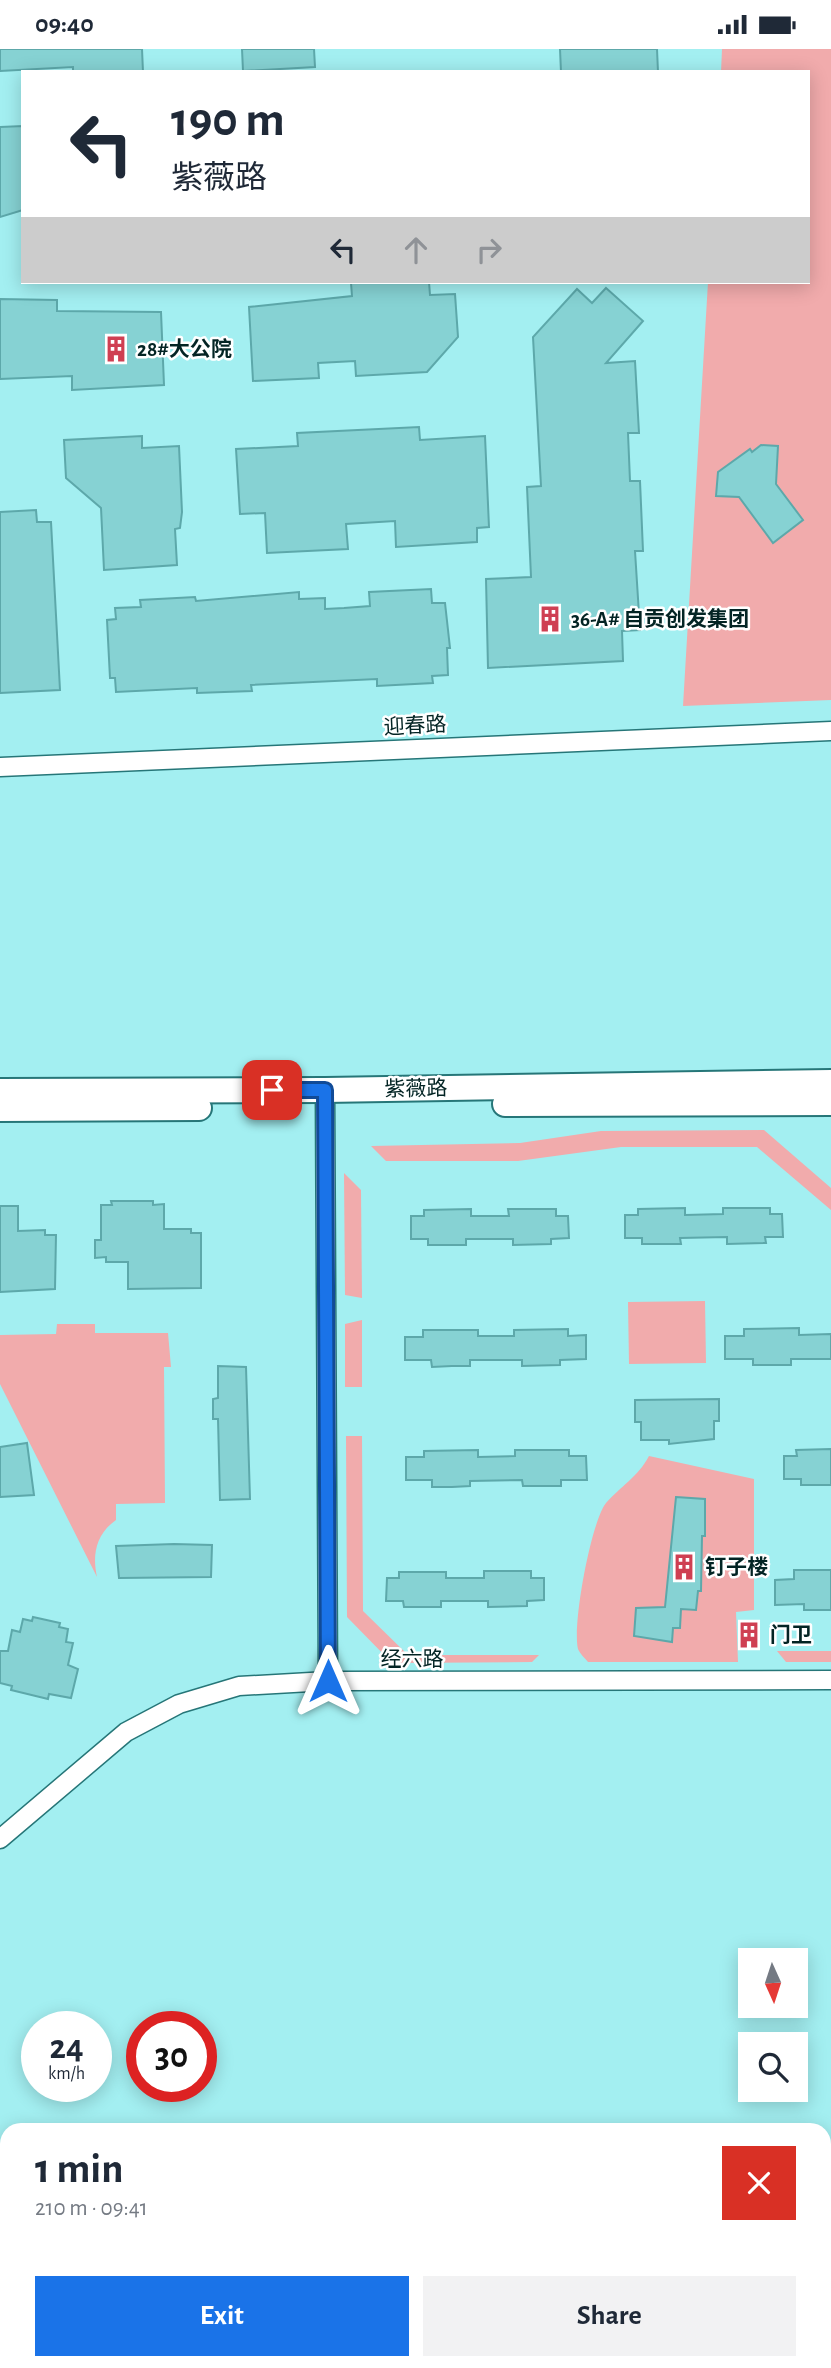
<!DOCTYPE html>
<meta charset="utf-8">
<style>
body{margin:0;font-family:"Alegreya Sans","Noto Sans SC",sans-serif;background:#f2f2f3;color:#1f2937;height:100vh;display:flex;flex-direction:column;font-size:26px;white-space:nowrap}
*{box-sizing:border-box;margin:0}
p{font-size:23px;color:#747a83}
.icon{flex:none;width:38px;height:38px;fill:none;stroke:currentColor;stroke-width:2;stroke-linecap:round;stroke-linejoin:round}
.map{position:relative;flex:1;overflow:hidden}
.sheet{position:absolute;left:0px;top:2074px;width:831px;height:247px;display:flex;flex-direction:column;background:#fff;border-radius:21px 21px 0 0;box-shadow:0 4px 18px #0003}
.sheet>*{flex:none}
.hud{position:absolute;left:21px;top:21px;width:789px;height:214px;border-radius:0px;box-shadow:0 4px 18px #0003;background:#fff;color:#1f2937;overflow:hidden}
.needle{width:46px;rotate:177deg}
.buttons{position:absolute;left:738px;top:1899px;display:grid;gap:14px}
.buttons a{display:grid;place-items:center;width:70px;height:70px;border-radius:0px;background:#fff;box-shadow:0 4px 18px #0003;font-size:35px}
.speed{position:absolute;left:21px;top:1962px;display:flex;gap:14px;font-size:35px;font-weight:700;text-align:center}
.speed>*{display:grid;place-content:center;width:91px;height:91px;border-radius:50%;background:#fff;box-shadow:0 4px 18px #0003;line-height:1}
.speed small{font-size:18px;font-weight:400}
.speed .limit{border:10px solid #d22;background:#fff;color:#111}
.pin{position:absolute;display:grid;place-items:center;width:60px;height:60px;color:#fff;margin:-30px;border-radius:14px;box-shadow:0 4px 10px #0006}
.me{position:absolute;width:77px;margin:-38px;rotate:0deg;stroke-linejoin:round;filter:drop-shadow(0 0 5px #0008)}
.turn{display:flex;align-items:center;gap:24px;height:147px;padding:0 35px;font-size:32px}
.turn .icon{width:91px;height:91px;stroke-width:2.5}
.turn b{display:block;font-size:49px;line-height:60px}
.lanes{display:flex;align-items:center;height:66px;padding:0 35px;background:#0003;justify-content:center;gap:35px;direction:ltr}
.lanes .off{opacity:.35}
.round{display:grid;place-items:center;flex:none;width:74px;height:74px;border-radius:0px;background:#f2f2f3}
.overview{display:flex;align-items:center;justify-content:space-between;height:119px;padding:0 35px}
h1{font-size:42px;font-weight:700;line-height:52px}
.button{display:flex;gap:14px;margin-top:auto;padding:14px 35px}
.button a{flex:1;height:80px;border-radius:0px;background:#1a73e8;color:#fff;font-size:28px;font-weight:700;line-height:80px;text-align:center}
.button a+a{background:#f2f2f3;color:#1f2937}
.status{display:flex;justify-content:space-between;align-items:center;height:49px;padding:0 35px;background:#fff;direction:ltr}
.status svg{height:19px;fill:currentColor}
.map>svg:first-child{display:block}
</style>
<div class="status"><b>09:40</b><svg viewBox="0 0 49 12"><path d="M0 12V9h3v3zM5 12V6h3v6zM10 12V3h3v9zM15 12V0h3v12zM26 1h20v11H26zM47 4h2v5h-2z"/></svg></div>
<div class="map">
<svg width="831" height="2319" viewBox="0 0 831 2319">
<rect width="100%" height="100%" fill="#a3eff1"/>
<!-- green -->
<g fill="#f1abac">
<path d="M722,0H831V651L683,657L708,233H808V23H721Z"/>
<path d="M764,1081L831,1139V1161L757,1098H621L518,1112H386L371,1097L520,1094L601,1082Z"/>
<path d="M344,1124L361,1141L362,1249L345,1246Z"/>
<path d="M705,1252L706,1314L629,1315L628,1253Z"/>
<path d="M362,1271V1338H345V1275Z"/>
<path d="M57,1275H95V1284H168L171,1318H164L165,1454L116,1455V1471C96,1485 92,1506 97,1528L0,1335V1286L56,1285Z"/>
<path d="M346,1387H362L363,1562L408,1606H539L532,1613L392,1614L347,1568Z"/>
<path d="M649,1407L754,1430V1561L736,1563L738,1613H588C585,1609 580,1605 578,1600C572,1576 591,1473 606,1454C621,1437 638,1428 649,1407Z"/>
<path d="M777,1602H831V1613H786Z"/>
<path d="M24,2314H633L679,2319H36L27,2318Z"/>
</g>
<!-- building -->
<g fill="#86d2d3" stroke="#5da8aa" stroke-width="2">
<path d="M0,0H142L143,23H73V18L0,22Z"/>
<path d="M242,0H314L315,18L243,22Z"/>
<path d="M560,0H657L658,23H561Z"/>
<path d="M23,77V161L0,168V78Z"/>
<path d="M361,233H429L430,246L455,245L458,288L427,323L356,327L355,312L318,314L319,329L253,332L249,258L352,247L351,234Z"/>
<path d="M606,239L643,272L606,314L635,312L639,384H628L630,432H640L643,502H635L640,581L622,582L623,612L488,619L486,530L531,528L527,438L541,437L533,288L577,240L592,254Z"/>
<path d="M0,250L57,251V262L161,263L164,336L72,341V327L0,330Z"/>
<path d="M419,378L420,391L485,387L489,478L477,479V493L396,498L395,472L346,475L348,500L267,504L265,464L240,465L236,400L298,397L297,384Z"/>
<path d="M142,387V399L179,397L182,463L180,479L175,480L177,516L104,521L101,459L66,429L64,391Z"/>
<path d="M761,396L778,397L776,435L803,471L773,494L739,448L716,447L718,423L750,400L752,403Z"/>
<path d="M36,461L37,473H51L60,641L0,644V463Z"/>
<path d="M431,540L432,554H445L450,599H447L448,626L432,627L433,634L377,637V630L251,636L252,642L197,644V639L116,643L115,629H110L107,571L116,570L115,559L141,558L140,551L195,548L196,552L299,543V550L325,549V560L344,559L370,557L369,543Z"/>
<path d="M111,1152H153V1156L164,1155V1180H191V1184H201V1239L128,1240V1213H106V1208L95,1209V1191H101V1156H112Z"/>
<path d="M0,1157H18V1182L45,1181V1186H56L55,1240L0,1243Z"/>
<path d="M685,1159V1166L723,1165V1159H770V1165H782L783,1188H765L766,1194L727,1195V1188L680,1189L681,1195H642V1189H625V1166H638V1160Z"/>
<path d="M471,1160V1167H509L508,1160H556V1167H568L569,1189L551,1190V1195L513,1196V1190H466V1196H428V1190H411V1167H424V1161Z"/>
<path d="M799,1279V1286L831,1285V1310H791V1316H753V1310H725V1287H744V1280Z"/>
<path d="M568,1280V1287L586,1286V1310L560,1311V1316L522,1317V1311H470V1317H452L432,1318L431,1311H405V1288H423V1281H478V1287H514V1281Z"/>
<path d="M218,1317L246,1318L250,1450L220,1451L218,1370H213V1350L218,1349Z"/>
<path d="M719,1350V1372H714V1390L669,1395V1391H641V1373H635V1351Z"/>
<path d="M27,1394L34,1446L0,1448V1398Z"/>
<path d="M831,1400V1436H801V1430H784V1407H797L796,1401Z"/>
<path d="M478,1401V1408L515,1407V1401H569V1407H586L587,1431H561V1437H523L522,1431L470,1432V1437L452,1438H432V1431H406V1408H424V1402Z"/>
<path d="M676,1448L705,1450V1487H702L701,1542H698L696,1561L681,1560L680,1579H673L672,1593L634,1587L636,1559L665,1558Z"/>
<path d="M174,1495L212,1496L211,1528L119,1529L116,1497Z"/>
<path d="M794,1521H831V1561H804V1555L775,1556V1531L794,1530Z"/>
<path d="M484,1522H531V1529H544V1551L527,1552V1557L488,1558V1552H441V1558H404L403,1552H386L387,1529H399V1523H446V1529H484Z"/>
<path d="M33,1568L60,1574L59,1578L68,1580L66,1593L73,1594L68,1616L78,1620L71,1649L49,1645L48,1650L11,1641L12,1637L0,1634V1602H8L12,1581L20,1583L23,1570L32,1572Z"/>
</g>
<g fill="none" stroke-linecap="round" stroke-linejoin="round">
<!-- minor casing -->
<g stroke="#267678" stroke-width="21">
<g id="minor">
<path d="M0,718L831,682"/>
<path d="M325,1041L328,1632"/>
<path d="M0,1790L126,1683L179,1655L239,1637L328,1632L831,1631"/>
</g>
</g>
<!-- secondary casing -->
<g stroke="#267678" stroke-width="28">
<g id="secondary">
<path d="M0,1042L325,1041L831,1033"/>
<path d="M505,1055L831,1054"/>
<path d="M0,1060L199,1059"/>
</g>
</g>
<!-- minor -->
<use href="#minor" stroke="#fff" stroke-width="18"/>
<!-- secondary -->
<use href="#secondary" stroke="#fff" stroke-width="24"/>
</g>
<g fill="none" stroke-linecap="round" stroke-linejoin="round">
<!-- route casing -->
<g stroke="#114b97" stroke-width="18">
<path id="route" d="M272,1041H325L328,1632"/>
</g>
<!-- route -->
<use href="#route" stroke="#1a73e8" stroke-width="12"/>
</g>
<!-- icons -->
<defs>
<g id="building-bare" transform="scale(2.1)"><path d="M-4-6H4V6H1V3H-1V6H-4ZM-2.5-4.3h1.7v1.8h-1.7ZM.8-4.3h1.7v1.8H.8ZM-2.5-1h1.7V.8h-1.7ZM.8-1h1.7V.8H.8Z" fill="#cf3f52" stroke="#fff" stroke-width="2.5" paint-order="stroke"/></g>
</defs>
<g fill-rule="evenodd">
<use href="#building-bare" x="116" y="300"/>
<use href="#building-bare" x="550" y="570"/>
<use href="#building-bare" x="684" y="1518"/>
<use href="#building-bare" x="749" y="1586"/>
</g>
<g text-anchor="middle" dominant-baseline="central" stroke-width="5" stroke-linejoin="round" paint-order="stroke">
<!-- poi labels -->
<g font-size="21" font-weight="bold" fill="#032424" stroke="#fff" text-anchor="start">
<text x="137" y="300">28#大公院</text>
<text x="571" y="570">36-A# 自贡创发集团</text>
<text x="705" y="1518">钉子楼</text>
<text x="770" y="1586">门卫</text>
</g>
<!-- street labels -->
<g font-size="21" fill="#032424" stroke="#fff">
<text transform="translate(415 677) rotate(-3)">迎春路</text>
<text transform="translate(416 1040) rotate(-1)">紫薇路</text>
<text x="412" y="1610">经六路</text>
</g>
</g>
</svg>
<div class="buttons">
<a><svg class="needle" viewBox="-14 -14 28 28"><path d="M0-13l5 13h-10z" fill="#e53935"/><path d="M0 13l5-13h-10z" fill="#747a83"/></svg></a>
<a><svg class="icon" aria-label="search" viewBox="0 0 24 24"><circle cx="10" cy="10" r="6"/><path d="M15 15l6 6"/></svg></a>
</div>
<div class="speed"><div>24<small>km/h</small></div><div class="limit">30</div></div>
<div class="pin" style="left:272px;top:1041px;background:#d93025"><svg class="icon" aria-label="arrive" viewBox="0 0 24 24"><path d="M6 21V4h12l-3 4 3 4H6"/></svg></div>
<svg class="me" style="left:328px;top:1632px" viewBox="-20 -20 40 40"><path d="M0-17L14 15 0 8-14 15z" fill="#1a73e8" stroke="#fff" stroke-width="4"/></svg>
<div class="hud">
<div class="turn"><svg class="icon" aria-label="left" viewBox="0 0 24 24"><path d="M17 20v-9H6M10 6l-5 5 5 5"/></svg><div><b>190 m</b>紫薇路</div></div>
<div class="lanes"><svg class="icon" aria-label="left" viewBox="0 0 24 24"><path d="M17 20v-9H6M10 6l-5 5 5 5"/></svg><svg class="icon off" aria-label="ahead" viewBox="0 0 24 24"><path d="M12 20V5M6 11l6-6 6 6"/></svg><svg class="icon off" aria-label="right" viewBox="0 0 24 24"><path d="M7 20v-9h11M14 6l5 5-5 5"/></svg></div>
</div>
<section class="sheet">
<div class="overview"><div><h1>1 min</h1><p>210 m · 09:41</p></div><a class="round" style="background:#d93025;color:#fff"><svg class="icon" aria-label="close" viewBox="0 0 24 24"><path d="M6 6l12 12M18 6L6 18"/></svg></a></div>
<div class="button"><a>Exit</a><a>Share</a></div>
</section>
</div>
